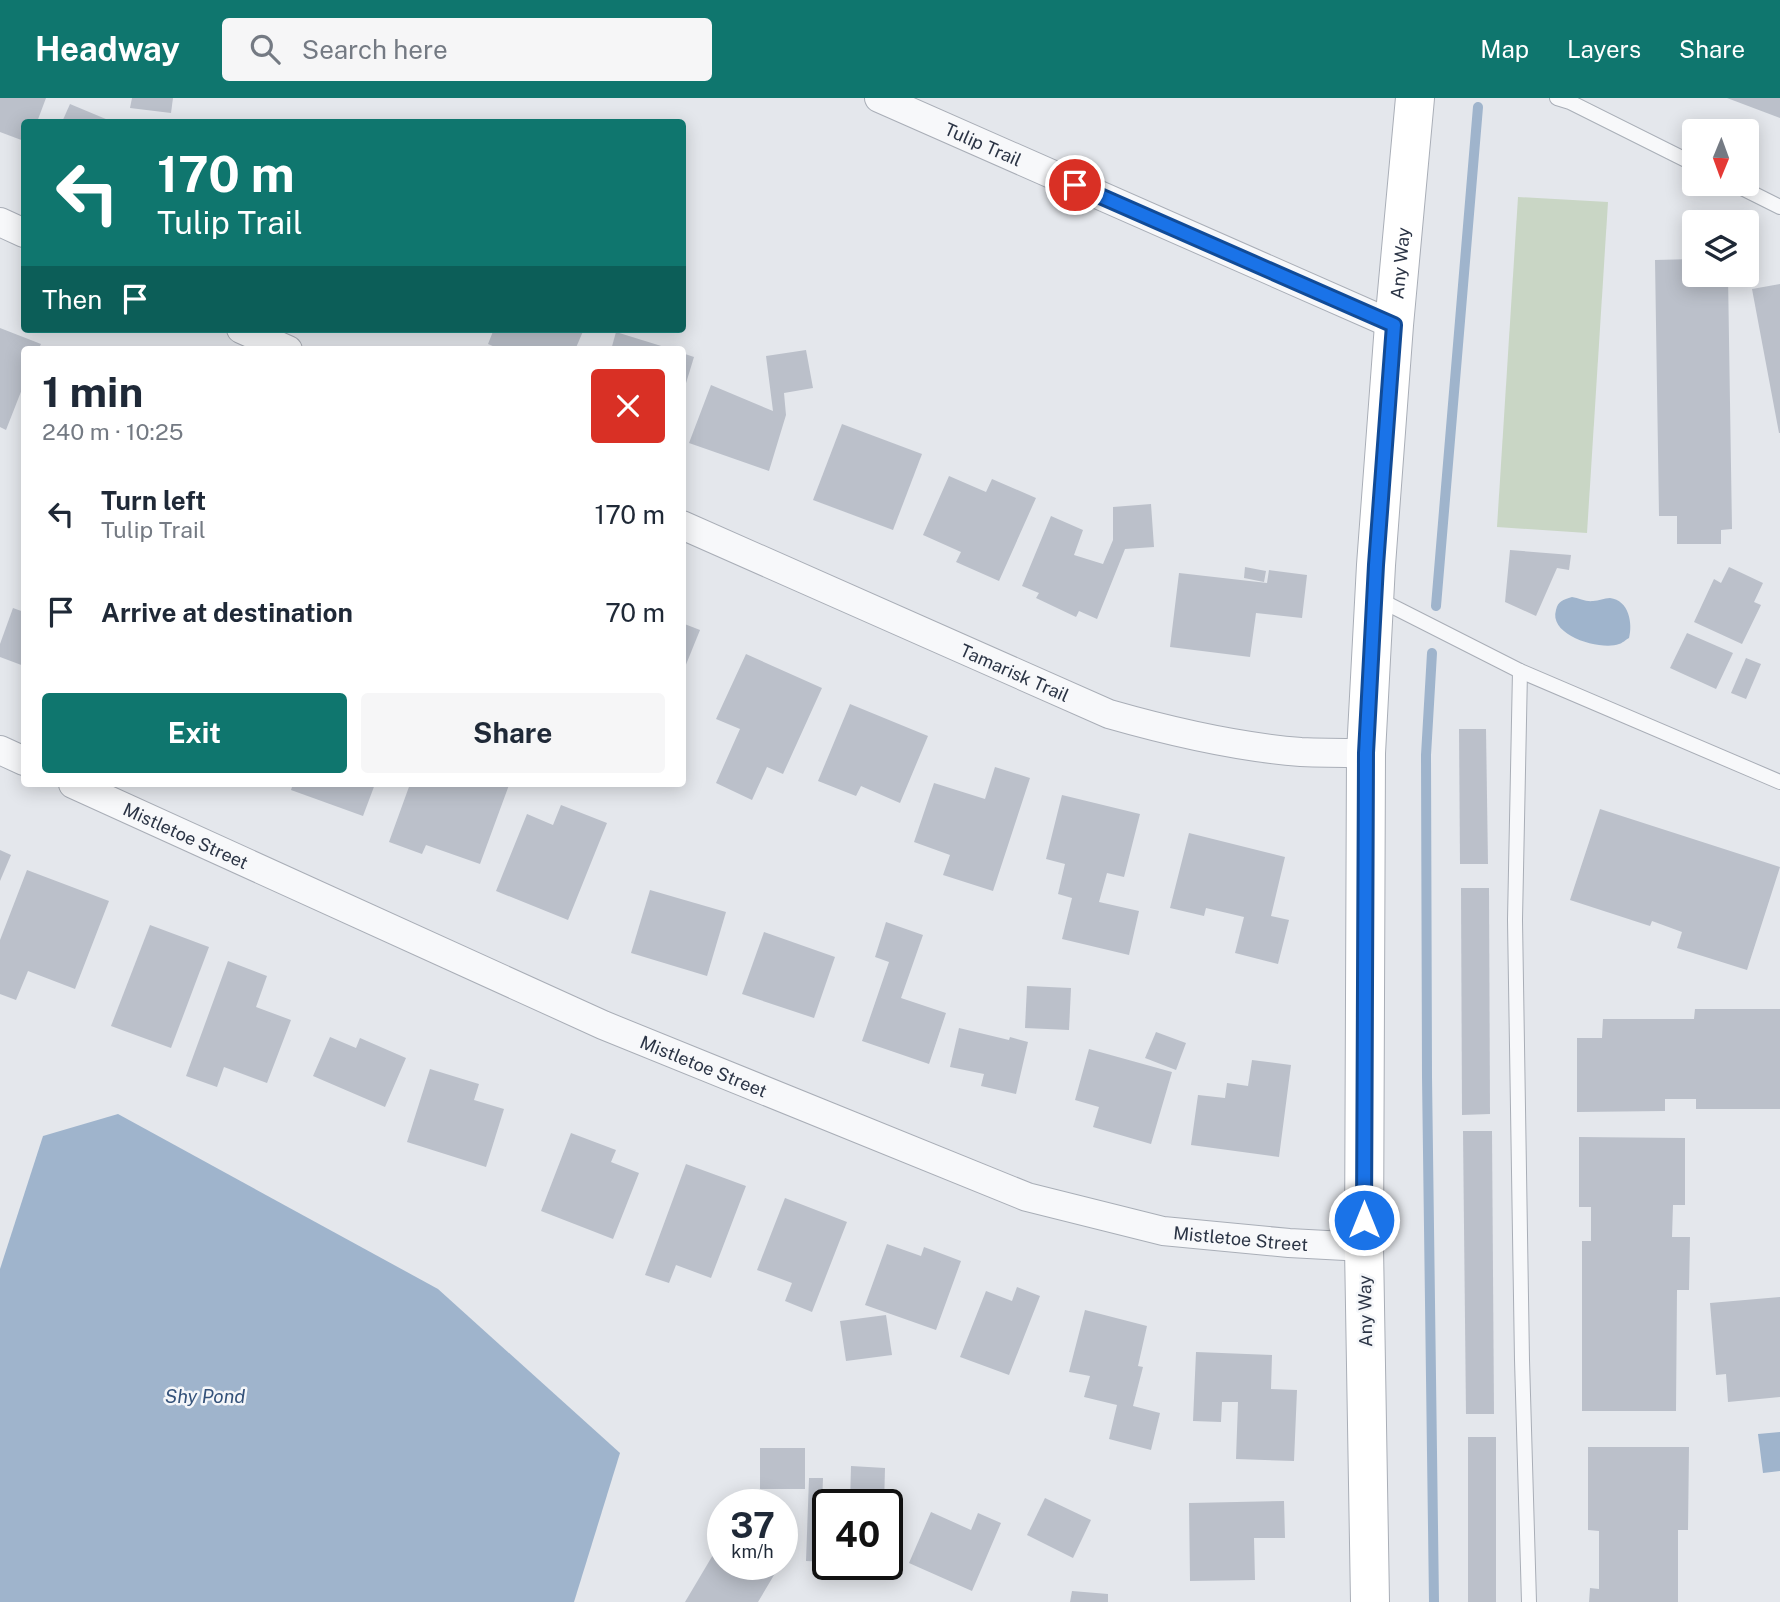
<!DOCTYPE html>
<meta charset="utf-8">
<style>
body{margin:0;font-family:"Public Sans",sans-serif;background:#f6f6f7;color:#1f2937;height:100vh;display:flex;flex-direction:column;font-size:26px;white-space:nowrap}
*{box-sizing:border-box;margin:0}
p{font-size:23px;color:#747a83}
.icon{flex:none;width:38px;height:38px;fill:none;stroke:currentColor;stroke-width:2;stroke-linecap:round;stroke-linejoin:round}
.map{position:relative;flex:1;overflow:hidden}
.drawer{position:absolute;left:21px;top:248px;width:665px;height:441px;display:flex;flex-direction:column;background:#fff;border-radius:7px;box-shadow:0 4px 18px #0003}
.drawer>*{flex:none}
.guide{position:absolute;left:21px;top:21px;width:665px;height:214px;border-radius:7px;box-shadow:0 4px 18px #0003;background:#0f766e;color:#fff;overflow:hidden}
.needle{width:46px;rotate:181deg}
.tools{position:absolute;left:1682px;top:21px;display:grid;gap:14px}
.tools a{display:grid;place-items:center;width:77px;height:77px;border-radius:7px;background:#fff;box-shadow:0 4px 18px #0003;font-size:35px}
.speed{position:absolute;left:707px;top:1391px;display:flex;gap:14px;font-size:35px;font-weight:700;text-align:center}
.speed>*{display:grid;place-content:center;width:91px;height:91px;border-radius:50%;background:#fff;box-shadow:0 4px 18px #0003;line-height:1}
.speed small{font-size:18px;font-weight:400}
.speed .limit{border:4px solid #111;border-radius:10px;background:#fff;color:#111}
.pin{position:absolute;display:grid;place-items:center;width:60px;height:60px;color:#fff;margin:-30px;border:4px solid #fff;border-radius:50%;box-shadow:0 2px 7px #0007}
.me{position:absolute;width:77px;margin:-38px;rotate:0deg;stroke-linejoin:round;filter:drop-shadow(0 0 5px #0008)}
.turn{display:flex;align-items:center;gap:24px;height:147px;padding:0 21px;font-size:32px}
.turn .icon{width:91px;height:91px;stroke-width:2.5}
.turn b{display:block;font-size:49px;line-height:60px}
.then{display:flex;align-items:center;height:66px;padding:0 21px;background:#0003;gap:14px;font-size:26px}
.round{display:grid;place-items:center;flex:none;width:74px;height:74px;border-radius:7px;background:#f6f6f7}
.headline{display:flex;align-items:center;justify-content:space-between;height:119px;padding:0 21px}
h1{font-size:42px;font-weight:700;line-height:52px}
.cta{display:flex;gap:14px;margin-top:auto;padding:14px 21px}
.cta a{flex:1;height:80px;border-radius:7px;background:#0f766e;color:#fff;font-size:28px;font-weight:700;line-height:80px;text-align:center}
.cta a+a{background:#f6f6f7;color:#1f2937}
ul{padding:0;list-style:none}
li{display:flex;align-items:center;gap:21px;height:98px;padding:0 21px}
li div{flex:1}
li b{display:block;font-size:26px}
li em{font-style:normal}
header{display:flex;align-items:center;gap:42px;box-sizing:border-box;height:98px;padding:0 35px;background:#0f766e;color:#fff}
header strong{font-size:33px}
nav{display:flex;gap:38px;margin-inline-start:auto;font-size:24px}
.search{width:490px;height:63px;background:#f6f6f7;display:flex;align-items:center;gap:18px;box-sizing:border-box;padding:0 24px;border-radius:7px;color:#747a83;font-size:26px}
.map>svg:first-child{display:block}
</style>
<header>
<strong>Headway</strong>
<div class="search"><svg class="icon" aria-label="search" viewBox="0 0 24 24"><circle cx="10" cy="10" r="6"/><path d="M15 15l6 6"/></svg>Search here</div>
<nav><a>Map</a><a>Layers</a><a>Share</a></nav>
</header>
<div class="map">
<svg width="1780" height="1504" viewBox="0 0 1780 1504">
<rect width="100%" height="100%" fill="#e4e7ec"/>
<!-- green -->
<path fill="#c9d6c5" d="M1518,99L1608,104L1587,435L1497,429Z"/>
<!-- water -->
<g fill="#9fb4cc">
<path d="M1572,499C1579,500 1586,504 1593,503C1599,503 1604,500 1610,500C1629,502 1633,526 1629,540C1627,541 1621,546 1619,546C1602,553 1548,538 1556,512C1558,503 1563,502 1572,499Z"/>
<path d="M118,1016L438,1191L620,1355L574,1504H0V1171L43,1038Z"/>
<path d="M1780,1334V1373L1763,1375L1758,1336Z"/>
</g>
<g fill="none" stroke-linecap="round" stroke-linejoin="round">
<!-- stream -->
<g stroke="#9fb4cc" stroke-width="10">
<path d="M1436,508L1478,9"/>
<path d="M1432,555L1426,657L1427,979L1434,1504"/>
</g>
</g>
<!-- building -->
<g fill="#bbc0ca">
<path d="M0,0H46L37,24H24V43L0,34Z"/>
<path d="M132,0H173L171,15L130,10Z"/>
<path d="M1727,0H1780V20Z"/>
<path d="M70,6L113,24H62Z"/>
<path d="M1694,161V177H1728L1732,431L1721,432V446H1677V418H1659L1655,162Z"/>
<path d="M1780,186V335H1779L1752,191Z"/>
<path d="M0,230L41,246L38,252H24V286L6,332L0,329Z"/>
<path d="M494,231H584L575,252H502L488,246Z"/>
<path d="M616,234L671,251V252H611Z"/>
<path d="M806,252L813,290L784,295L786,317L769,373L689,345L711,287L773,313L766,258Z"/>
<path d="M682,255L694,259L683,295H682Z"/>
<path d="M842,326L922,356L893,432L813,402Z"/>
<path d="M949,378L986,394L992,381L1036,400L999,483L956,464L961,454L923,437Z"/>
<path d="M1151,406L1154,449L1125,451L1097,521L1079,513L1076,519L1036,500L1039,495L1022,488L1051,418L1083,432L1074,457L1103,466L1113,442V409Z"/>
<path d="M1510,452L1571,457L1569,472L1557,470L1536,518L1505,504Z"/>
<path d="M1245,469L1266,473L1264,484L1244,480Z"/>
<path d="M1729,469L1763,485L1754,504L1761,507L1742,546L1694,524L1714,481L1721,485Z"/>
<path d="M1269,472L1307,477L1302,520L1256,515L1250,559L1170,549L1179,475L1267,485Z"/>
<path d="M13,510L24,514V568L0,559V546Z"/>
<path d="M682,525L700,532L683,574H682Z"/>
<path d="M1687,535L1733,555L1716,591L1670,570Z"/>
<path d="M746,556L822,590L783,676L767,669L752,702L716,685L740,631L716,621Z"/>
<path d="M1746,560L1761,566L1746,601L1731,595Z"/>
<path d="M850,606L928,638L900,705L861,688L856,698L818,683Z"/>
<path d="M1459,631H1486L1488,766H1460Z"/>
<path d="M995,669L1030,680L993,793L943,777L950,757L914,744L934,685L985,701Z"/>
<path d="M293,686H375L363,718L291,692Z"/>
<path d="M410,686H505L509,687L480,766L426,747L422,756L389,744Z"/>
<path d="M1062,697L1140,716L1124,779L1107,775L1099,804L1139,813L1129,857L1062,841L1072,800L1058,796L1065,766L1046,761Z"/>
<path d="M561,707L607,725L568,822L496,793L527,716L553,727Z"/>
<path d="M1600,711L1780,769L1747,872L1677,850L1682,834L1652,823L1650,828L1570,802Z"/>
<path d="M1189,735L1285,759L1271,818L1289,822L1278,866L1235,855L1244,819L1206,810L1204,818L1170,810Z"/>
<path d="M0,752L11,757L0,783Z"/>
<path d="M27,772L109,803L75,891L28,873L16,902L0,896V842Z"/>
<path d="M1461,790H1489L1490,1016L1462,1017Z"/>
<path d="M650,792L726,814L707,878L631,855Z"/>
<path d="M886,824L923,837L901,900L946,915L929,966L862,943L889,864L875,859Z"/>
<path d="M150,827L209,849L171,950L111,928Z"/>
<path d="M764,834L835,859L814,920L742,896Z"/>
<path d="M228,863L267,878L256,909L291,922L267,985L224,969L217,989L186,978Z"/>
<path d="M1027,888L1071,890L1069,932L1025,930Z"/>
<path d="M1695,911H1780V1011H1696V1001H1665V1013L1577,1014V940H1602L1603,921H1694Z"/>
<path d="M959,930L1009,942L1010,939L1028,944L1016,996L981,988L984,976L950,969Z"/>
<path d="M1156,934L1186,945L1176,972L1145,960Z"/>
<path d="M330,939L356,950L360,940L406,960L385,1009L313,978Z"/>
<path d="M1089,951L1172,974L1151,1046L1093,1029L1099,1009L1075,1002Z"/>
<path d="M1252,962L1291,967L1279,1059L1191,1047L1198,997L1225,1000L1227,985L1248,988Z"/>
<path d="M430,971L479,986L474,1002L504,1011L486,1069L407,1044Z"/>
<path d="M1463,1033H1492L1494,1316H1466Z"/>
<path d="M571,1035L616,1052L611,1064L639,1075L613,1141L541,1113Z"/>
<path d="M1579,1039L1685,1040V1107H1673L1672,1139H1690L1689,1192H1677L1676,1313H1582V1143H1591V1109H1579Z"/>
<path d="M686,1066L746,1088L711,1180L676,1167L669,1185L645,1177Z"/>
<path d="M785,1100L847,1124L812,1214L785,1203L792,1185L757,1172Z"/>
<path d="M887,1146L921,1158L924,1149L961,1163L936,1232L865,1207Z"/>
<path d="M1017,1189L1040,1198L1009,1277L960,1259L986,1193L1012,1203Z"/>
<path d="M1780,1199V1299L1728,1304L1726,1276L1716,1277L1710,1205Z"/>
<path d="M1085,1212L1147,1228L1138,1268L1143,1269L1133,1308L1160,1315L1151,1352L1109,1341L1117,1307L1084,1299L1090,1278L1069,1274Z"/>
<path d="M886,1217L892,1257L846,1263L840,1223Z"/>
<path d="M1196,1254L1272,1257L1271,1291L1297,1292L1294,1363L1236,1361L1238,1304H1222L1221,1324L1193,1323Z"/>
<rect x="1468" y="1339" width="28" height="165"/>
<path d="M1588,1349H1689L1688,1432H1678V1504H1589L1590,1490L1599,1491V1433L1588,1432Z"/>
<rect x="760" y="1350" width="45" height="41"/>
<path d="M851,1368L885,1370L884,1407H850Z"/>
<path d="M809,1380H823L822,1407H828V1464L806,1463Z"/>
<path d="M1045,1400L1091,1422L1073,1460L1027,1437Z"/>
<path d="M1284,1403L1285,1440H1254L1255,1482L1190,1483L1189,1405Z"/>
<path d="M931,1414L971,1432L978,1415L1001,1425L972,1493L909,1465Z"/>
<path d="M723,1440V1466H767L777,1472L758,1504H685Z"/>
<path d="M1072,1493L1108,1496V1504H1070Z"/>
</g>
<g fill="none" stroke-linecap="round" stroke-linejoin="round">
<!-- lane casing -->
<g stroke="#a9aeb7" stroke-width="16">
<g id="lane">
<path d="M1557,0L1570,4L1694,66"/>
<path d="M1734,86L1780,109"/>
<path d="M1376,500L1520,573L1780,684"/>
<path d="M1520,573L1515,822L1522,1262L1529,1504"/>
</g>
</g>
<!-- street casing -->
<g stroke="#a9aeb7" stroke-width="30">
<g id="street">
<path id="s1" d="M879,0L1394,227"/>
<path d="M0,124L24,135"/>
<path d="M241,231L288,252"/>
<path id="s2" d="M682,427L1109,616C1172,634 1236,649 1301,654C1323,655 1345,655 1366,655"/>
<path d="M0,652L24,663"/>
<path id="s3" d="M73,686L603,927L1027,1099L1163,1133L1289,1145L1364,1149"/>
</g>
</g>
<!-- secondary casing -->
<g stroke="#a9aeb7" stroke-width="40">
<g id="secondary">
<path id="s4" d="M1370,1504L1364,1149L1366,655L1376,467L1394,227L1415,0"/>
</g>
</g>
<!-- lane -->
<use href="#lane" stroke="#f7f8fa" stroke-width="14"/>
<!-- street -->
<use href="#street" stroke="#f7f8fa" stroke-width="28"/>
<!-- secondary -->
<use href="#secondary" stroke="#fff" stroke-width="38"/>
</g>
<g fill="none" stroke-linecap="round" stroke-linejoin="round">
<!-- route casing -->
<g stroke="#114b97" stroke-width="18">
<path id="route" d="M1075,87L1394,227L1376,467L1366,655L1364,1122"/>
</g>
<!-- route -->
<use href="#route" stroke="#1a73e8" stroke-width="12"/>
</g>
<g text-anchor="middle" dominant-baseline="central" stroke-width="5" stroke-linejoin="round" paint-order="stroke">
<!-- street labels -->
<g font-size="18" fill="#2b3445" stroke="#f4f6f9">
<text stroke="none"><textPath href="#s1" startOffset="114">Tulip Trail</textPath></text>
<text stroke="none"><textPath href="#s4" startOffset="1340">Any Way</textPath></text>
<text stroke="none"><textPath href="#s2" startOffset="364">Tamarisk Trail</textPath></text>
<text stroke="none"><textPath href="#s3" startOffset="124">Mistletoe Street</textPath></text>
<text stroke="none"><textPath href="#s3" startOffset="691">Mistletoe Street</textPath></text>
<text stroke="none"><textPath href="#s3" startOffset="1258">Mistletoe Street</textPath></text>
<text transform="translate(1365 1213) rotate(-91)">Any Way</text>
</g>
<!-- water labels -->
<g font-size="19" font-style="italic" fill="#34527a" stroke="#f4f6f9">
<text x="205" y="1298">Shy Pond</text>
</g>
</g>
</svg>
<div class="tools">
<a><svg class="needle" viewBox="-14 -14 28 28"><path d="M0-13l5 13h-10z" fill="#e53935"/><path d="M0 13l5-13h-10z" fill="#747a83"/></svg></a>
<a><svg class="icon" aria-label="layers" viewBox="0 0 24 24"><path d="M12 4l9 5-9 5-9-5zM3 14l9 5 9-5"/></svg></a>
</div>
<div class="speed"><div>37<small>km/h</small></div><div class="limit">40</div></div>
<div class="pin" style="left:1075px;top:87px;background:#d93025"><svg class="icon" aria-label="arrive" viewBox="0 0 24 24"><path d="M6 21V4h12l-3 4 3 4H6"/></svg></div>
<svg class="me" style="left:1364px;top:1122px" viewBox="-20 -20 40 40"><circle r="17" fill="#1a73e8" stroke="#fff" stroke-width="3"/><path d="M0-11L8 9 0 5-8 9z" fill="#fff"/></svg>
<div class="guide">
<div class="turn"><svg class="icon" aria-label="left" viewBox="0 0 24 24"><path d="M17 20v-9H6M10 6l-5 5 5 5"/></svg><div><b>170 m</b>Tulip Trail</div></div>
<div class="then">Then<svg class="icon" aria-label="arrive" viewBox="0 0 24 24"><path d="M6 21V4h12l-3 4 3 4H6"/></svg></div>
</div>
<section class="drawer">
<div class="headline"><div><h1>1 min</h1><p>240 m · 10:25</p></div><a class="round" style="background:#d93025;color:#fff"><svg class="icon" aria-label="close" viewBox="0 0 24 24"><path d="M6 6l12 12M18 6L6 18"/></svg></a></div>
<ul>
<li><svg class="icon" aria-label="left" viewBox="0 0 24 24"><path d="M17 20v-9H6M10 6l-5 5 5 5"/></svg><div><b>Turn left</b><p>Tulip Trail</p></div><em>170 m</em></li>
<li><svg class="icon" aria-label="arrive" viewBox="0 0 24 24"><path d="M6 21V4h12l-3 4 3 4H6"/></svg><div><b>Arrive at destination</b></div><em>70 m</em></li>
</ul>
<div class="cta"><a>Exit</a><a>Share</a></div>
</section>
</div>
